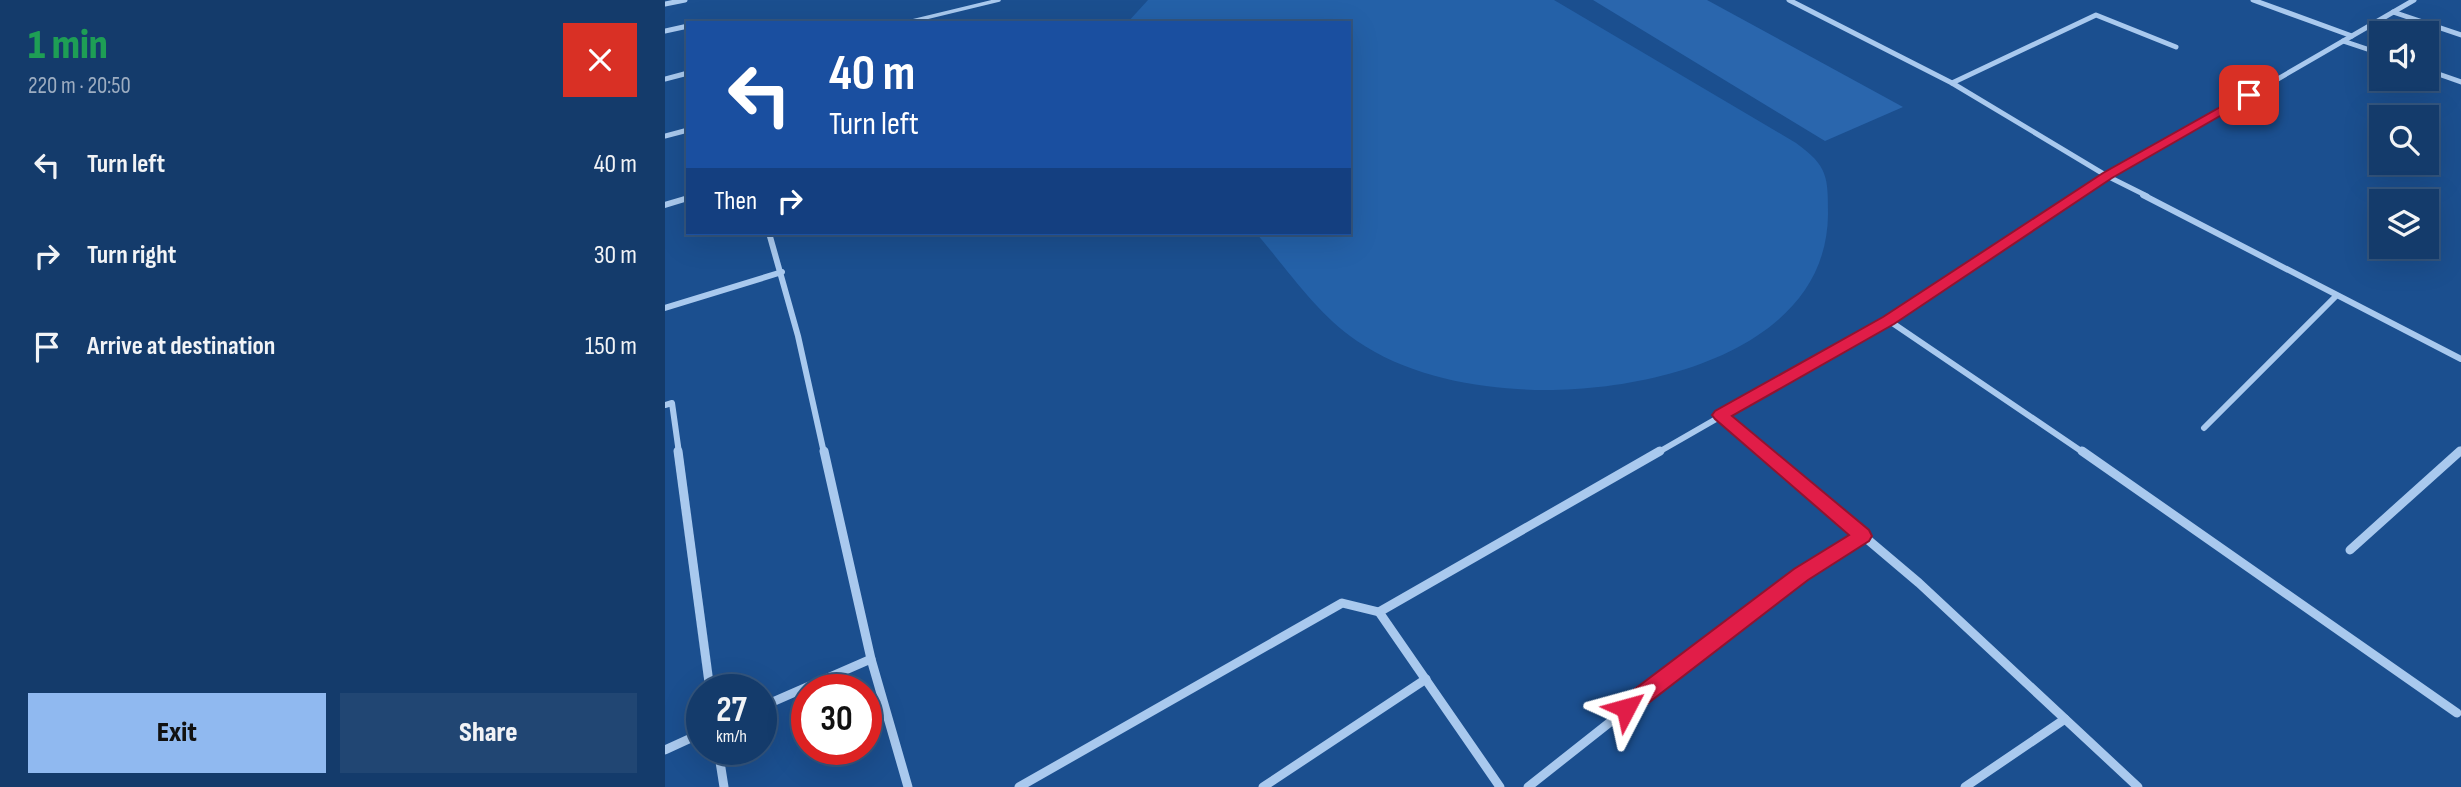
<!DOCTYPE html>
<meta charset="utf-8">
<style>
body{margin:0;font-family:"Sofia Sans Condensed",sans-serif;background:#214673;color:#f1f3f6;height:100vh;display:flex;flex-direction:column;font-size:26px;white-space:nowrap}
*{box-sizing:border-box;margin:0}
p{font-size:23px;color:#9dadc1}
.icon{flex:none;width:38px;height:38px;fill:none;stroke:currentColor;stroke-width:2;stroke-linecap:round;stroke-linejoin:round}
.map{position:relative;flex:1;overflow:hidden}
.details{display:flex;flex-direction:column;background:#143b6b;width:665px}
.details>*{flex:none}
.top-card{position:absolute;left:21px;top:21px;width:665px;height:214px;border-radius:0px;box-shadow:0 7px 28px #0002,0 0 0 2px #33557e;background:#1a4fa0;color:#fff;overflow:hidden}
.tools{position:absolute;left:1704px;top:21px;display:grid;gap:14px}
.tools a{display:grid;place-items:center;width:70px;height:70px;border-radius:0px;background:#143b6b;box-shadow:0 7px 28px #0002,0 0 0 2px #33557e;font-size:35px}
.speed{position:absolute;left:21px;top:674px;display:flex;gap:14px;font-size:35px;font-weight:700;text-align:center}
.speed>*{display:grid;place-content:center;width:91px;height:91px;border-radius:50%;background:#143b6b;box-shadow:0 7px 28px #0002,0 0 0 2px #33557e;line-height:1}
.speed small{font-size:18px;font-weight:400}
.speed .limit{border:10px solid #d22;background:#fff;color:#111}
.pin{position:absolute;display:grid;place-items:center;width:60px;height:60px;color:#fff;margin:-30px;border-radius:14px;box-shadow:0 4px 10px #0006}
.me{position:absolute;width:77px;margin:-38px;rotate:51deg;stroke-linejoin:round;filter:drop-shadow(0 0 5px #0008)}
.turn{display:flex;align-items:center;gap:24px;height:147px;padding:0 28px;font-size:32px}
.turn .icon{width:91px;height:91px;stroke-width:2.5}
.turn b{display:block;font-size:49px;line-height:60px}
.then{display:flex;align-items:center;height:66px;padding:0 28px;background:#0003;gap:14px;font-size:26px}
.round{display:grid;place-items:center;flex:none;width:74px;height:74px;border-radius:0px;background:#214673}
.overview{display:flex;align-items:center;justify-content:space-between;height:119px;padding:0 28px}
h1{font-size:42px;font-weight:800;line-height:52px;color:#1e9e55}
.button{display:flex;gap:14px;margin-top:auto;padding:14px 28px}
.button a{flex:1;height:80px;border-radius:0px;background:#90b9f0;color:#111;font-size:28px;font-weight:800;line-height:80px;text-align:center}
.button a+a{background:#214673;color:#f1f3f6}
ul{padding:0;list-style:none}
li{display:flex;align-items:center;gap:21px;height:91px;padding:0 28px}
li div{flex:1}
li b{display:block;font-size:26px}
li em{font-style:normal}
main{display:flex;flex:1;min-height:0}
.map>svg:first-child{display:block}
</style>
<main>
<section class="details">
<div class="overview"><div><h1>1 min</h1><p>220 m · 20:50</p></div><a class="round" style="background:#d93025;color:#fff"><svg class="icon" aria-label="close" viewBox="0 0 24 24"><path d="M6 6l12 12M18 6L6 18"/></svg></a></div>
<ul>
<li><svg class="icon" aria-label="left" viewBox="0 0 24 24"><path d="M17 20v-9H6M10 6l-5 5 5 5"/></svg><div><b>Turn left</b></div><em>40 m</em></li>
<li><svg class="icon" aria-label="right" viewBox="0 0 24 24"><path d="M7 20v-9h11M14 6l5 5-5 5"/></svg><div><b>Turn right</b></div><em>30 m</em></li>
<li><svg class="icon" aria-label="arrive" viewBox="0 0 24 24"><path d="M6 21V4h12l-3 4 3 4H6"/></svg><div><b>Arrive at destination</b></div><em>150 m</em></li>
</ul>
<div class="button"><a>Exit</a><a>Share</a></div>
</section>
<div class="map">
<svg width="1796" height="787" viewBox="0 0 1796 787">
<rect width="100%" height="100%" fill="#1b4f8f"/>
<!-- green -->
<path fill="#2461a8" d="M483,0H889L1131,143C1163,166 1163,177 1163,214C1162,358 964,397 852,389C798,386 737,372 692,341C651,313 623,270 591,233H684V23H462Z"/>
<!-- building -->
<path fill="#2a66ad" d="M928,0H1042L1238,107L1160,141Z"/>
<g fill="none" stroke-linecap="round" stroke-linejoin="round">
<!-- lane -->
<path stroke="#a9c9ee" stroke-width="3.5" d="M239,23L334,0"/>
<!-- street-far2 -->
<g stroke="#a9c9ee" stroke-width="5">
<path d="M1124,0L1287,83L1442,176L1482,196"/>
<path d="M1588,0L1687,36"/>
<path d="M0,4L20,0"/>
<path d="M1728,12L1796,35"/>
<path d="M0,31L23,26"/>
<path d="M1678,41L1717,54"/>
<path d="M1762,70L1796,82"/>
<path d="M0,79L23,73"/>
<path d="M1287,83L1431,15L1511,47"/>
<path d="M0,136L23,130"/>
<path d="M1411,196L1749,0"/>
</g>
<!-- street-far1 -->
<g stroke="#a9c9ee" stroke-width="6">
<path d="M1478,195L1796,359"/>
<path d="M0,205L23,198"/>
<path d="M104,233L133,336L159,453"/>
<path d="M0,308L117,272"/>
<path d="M1223,320L1419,453"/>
<path d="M0,405L7,403L14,453"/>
<path d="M1056,415L1100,453"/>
<path d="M1539,428L1671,296"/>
<path d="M992,453L1223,320L1414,195"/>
<path d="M1793,453L1796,450"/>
</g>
<!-- street -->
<g stroke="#a9c9ee" stroke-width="9">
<path d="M13,451L45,690"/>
<path d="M159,451L206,659L243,787"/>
<path d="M1098,451L1254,583L1473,787"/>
<path d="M1417,451L1792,713"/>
<path d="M1685,550L1795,451"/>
<path d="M96,707L206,659"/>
<path d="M53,749L59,787"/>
<path d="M0,750L37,733"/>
<path d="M354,787L677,603L714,612"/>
<path d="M598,787L761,679"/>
<path d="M835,787L714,612L995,451"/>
<path d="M863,787L1068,625L1198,536"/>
<path d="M1300,787L1400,719"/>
</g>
</g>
<!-- route -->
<path fill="#e11d48" stroke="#92132f" stroke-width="2" d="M1584,91L1590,95L1588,97L1447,178L1229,324L1067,416L1204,530L1207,536L1204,541L1143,580L969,714L961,717L954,714L951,708L954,701L1129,569L1184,535L1050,419L1047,415L1050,411L1218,317L1438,173Z"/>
</svg>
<div class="tools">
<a><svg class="icon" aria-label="sound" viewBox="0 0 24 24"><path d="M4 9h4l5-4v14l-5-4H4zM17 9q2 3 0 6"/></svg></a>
<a><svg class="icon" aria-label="search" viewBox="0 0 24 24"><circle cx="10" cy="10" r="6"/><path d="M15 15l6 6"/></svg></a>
<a><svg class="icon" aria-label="layers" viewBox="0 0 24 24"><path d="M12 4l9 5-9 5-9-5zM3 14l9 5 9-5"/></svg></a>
</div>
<div class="speed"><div>27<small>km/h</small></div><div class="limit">30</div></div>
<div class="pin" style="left:1584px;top:95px;background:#d93025"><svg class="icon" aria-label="arrive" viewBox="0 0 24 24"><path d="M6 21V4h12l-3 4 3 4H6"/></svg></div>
<svg class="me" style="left:961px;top:708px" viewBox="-20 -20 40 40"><path d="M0-17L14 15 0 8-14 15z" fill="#e11d48" stroke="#fff" stroke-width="4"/></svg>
<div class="top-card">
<div class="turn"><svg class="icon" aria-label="left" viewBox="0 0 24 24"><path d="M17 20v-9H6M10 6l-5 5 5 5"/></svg><div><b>40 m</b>Turn left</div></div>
<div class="then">Then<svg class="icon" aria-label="right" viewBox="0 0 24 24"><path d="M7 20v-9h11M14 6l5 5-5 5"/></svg></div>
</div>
</div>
</main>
